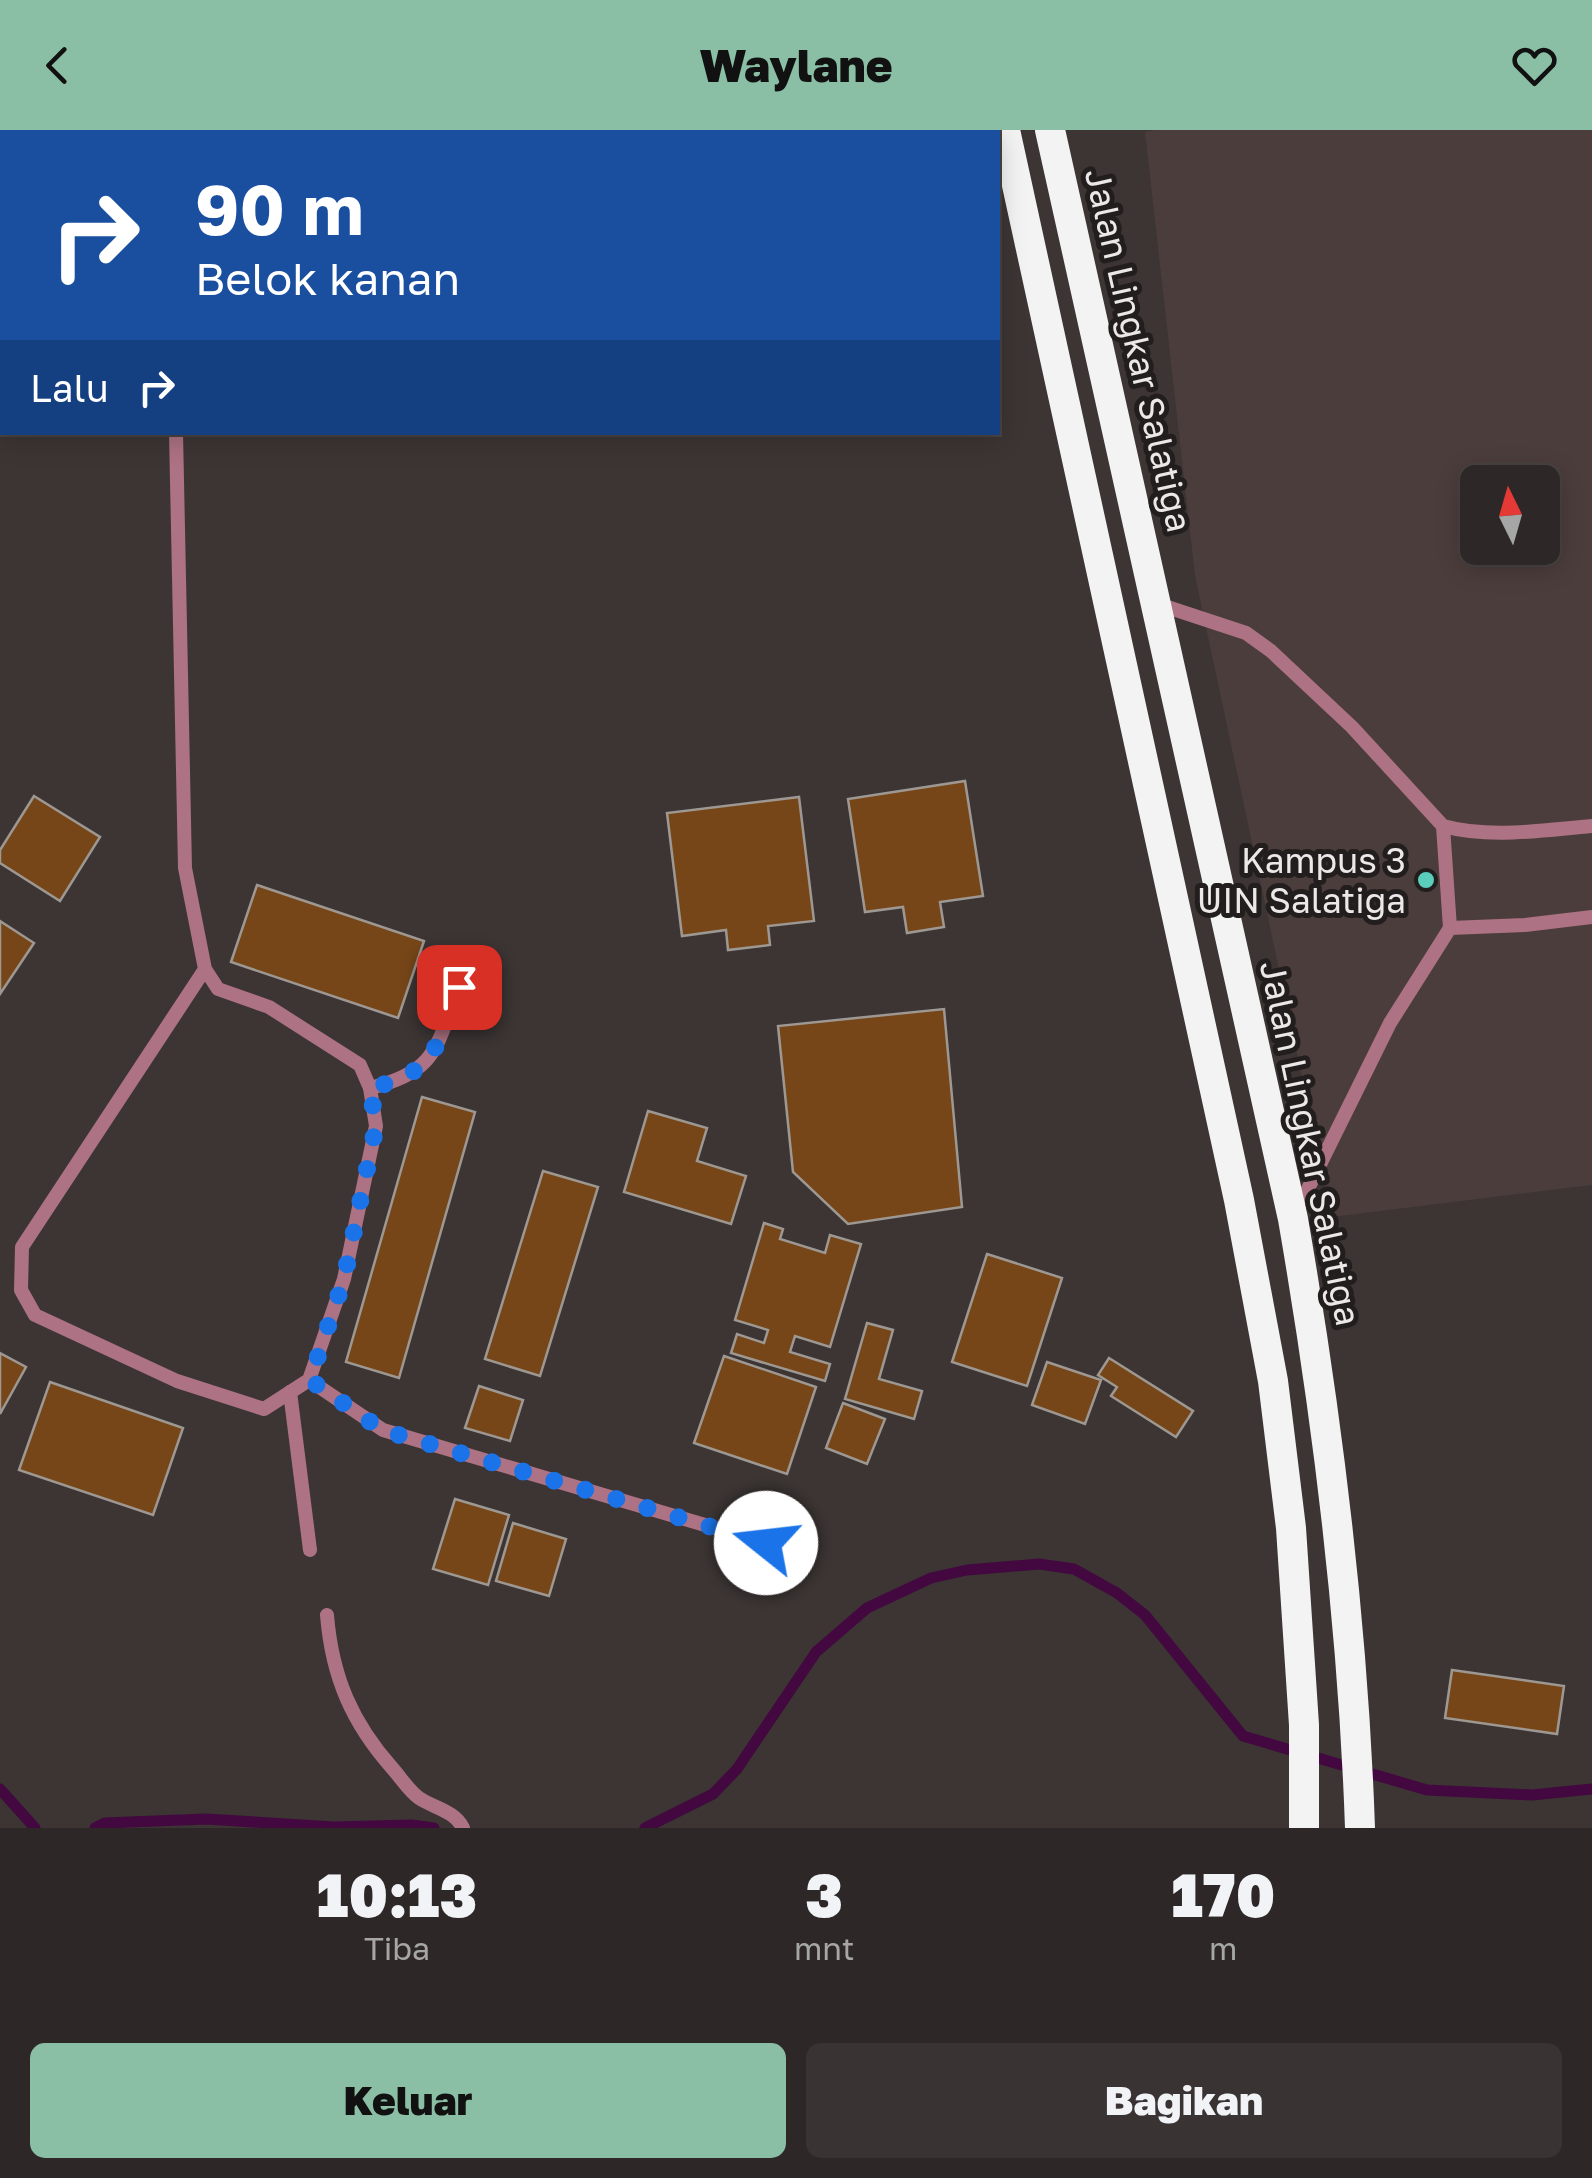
<!DOCTYPE html>
<html lang="id">
<style>
body{margin:0;font-family:"Golos Text",sans-serif;background:#393433;color:#f1f3f6;height:100vh;display:flex;flex-direction:column;font-size:38px;white-space:nowrap}
*{box-sizing:border-box;margin:0}
p{font-size:32px;color:#a7a6a7}
.icon{flex:none;width:55px;height:55px;fill:none;stroke:currentColor;stroke-width:2;stroke-linecap:round;stroke-linejoin:round}
.map{position:relative;height:1698px;overflow:hidden}
.sheet{display:flex;flex-direction:column;background:#2d2827;flex:1}
.sheet>*{flex:none}
.banner{position:absolute;left:0px;top:0px;width:1000px;height:305px;box-shadow:0 5px 25px #0003,0 0 0 2px #484444;background:#1a4fa0;color:#fff;overflow:hidden}
.needle{width:65px;rotate:355deg}
.tools{position:absolute;left:1460px;top:335px;display:grid;gap:20px}
.tools a{display:grid;place-items:center;width:100px;height:100px;border-radius:15px;background:#2d2827;box-shadow:0 5px 25px #0003,0 0 0 2px #484444;font-size:50px}
.pin{position:absolute;display:grid;place-items:center;width:85px;height:85px;color:#fff;margin:-42px;border-radius:20px;box-shadow:0 5px 15px #0006}
.me{position:absolute;width:110px;margin:-55px;rotate:286deg;stroke-linejoin:round;filter:drop-shadow(0 0 8px #0008)}
.turn{display:flex;align-items:center;gap:35px;height:210px;padding:0 30px;font-size:45px}
.turn .icon{width:130px;height:130px;stroke-width:2.5}
.turn b{display:block;font-size:70px;line-height:85px}
.then{display:flex;align-items:center;height:95px;padding:0 30px;background:#0003;gap:20px;font-size:38px}
.eta{display:flex;justify-content:space-evenly;align-items:center;height:170px;text-align:center}
.eta b{font-size:60px;font-weight:800;line-height:70px}
.cta{display:flex;gap:20px;margin-top:auto;padding:20px 30px}
.cta a{flex:1;height:115px;border-radius:15px;background:#8abfa5;color:#111;font-size:40px;font-weight:800;line-height:115px;text-align:center}
.cta a+a{background:#393433;color:#f1f3f6}
header{display:flex;justify-content:space-between;align-items:center;height:130px;padding:0 30px;background:#8abfa5;color:#111;font-size:45px;font-weight:800}
.map>svg:first-child{display:block}
</style>
<header><svg class="icon" aria-label="back" viewBox="0 0 24 24"><path d="M15 5l-7 7 7 7"/></svg>Waylane<svg class="icon" aria-label="heart" viewBox="0 0 24 24"><path d="M12 20l-8-8c-3-5 5-10 8-4 3-6 11-1 8 4z"/></svg></header>
<div class="map">
<svg width="1592" height="1698" viewBox="0 0 1592 1698">
<rect width="100%" height="100%" fill="#3c3534"/>
<!-- built -->
<path fill="#4b3d3b" fill-rule="evenodd" d="M1155,0H1592V1055L1332,1087L1195,446L1145,2ZM1478,352H1542V418H1478Z"/>
<g fill="none" stroke-linecap="round" stroke-linejoin="round">
<!-- stream -->
<g stroke="#43083f" stroke-width="11">
<path d="M0,1659L35,1698"/>
<path d="M95,1698L105,1693L206,1689L334,1697L412,1695L434,1698"/>
<path d="M645,1698L713,1664L737,1639L816,1522L867,1478L931,1448L967,1440L1039,1434L1074,1439L1117,1463L1145,1485L1243,1606L1427,1660L1532,1665L1592,1659"/>
</g>
</g>
<!-- building -->
<g fill="#764618" stroke="#9e9893" stroke-width="2.5">
<path d="M965,651L983,766L940,772L944,797L907,803L903,777L865,782L848,669Z"/>
<path d="M34,666L100,707L60,771L0,733V720Z"/>
<path d="M799,667L814,791L768,796L770,815L728,820L726,800L682,806L667,683Z"/>
<path d="M257,755L424,811L398,888L231,832Z"/>
<path d="M0,791L34,813L0,864Z"/>
<path d="M944,879L962,1077L848,1094L793,1042L778,896Z"/>
<path d="M422,967L475,982L399,1248L346,1232Z"/>
<path d="M648,981L707,998L697,1031L746,1046L731,1094L624,1062Z"/>
<path d="M543,1041L598,1057L540,1246L485,1229Z"/>
<path d="M764,1093L783,1099L780,1109L825,1123L830,1105L861,1114L830,1217L795,1206L790,1222L830,1234L825,1251L731,1223L737,1204L764,1213L768,1200L735,1190Z"/>
<path d="M987,1124L1062,1148L1027,1256L952,1232Z"/>
<path d="M867,1193L893,1200L879,1249L922,1261L914,1289L845,1269Z"/>
<path d="M0,1223L26,1237L0,1284Z"/>
<path d="M724,1226L816,1257L787,1344L694,1313Z"/>
<path d="M1109,1228L1193,1281L1176,1307L1111,1266L1117,1257L1098,1245Z"/>
<path d="M1047,1232L1101,1250L1085,1294L1032,1275Z"/>
<path d="M50,1252L183,1298L153,1385L19,1340Z"/>
<path d="M479,1256L523,1270L510,1311L465,1298Z"/>
<path d="M843,1273L885,1289L867,1334L826,1318Z"/>
<path d="M455,1369L509,1385L488,1455L433,1439Z"/>
<path d="M513,1393L566,1409L549,1466L496,1451Z"/>
<path d="M1452,1540L1564,1556L1557,1604L1445,1588Z"/>
</g>
<g fill="none" stroke-linecap="round" stroke-linejoin="round">
<!-- lane -->
<g stroke="#ad7283" stroke-width="14">
<path d="M176,302L185,738L205,839L218,859L269,877L360,935L370,958L376,996L344,1149L309,1250L264,1279L177,1251L35,1185L21,1160L22,1117L205,839"/>
<path d="M1158,474L1246,503L1271,521L1352,597L1443,696C1491,709 1543,700 1592,696"/>
<path d="M1443,696L1450,798"/>
<path d="M370,958C438,942 436,916 459,857"/>
<path d="M1297,1081L1390,893L1450,798L1525,795L1592,787"/>
<path d="M309,1250L383,1300L766,1413"/>
<path d="M290,1262L310,1420"/>
<path d="M327,1485C332,1547 352,1593 393,1639C401,1648 409,1661 419,1668C434,1678 455,1681 463,1698"/>
</g>
<!-- street -->
<g stroke="#ad7283" stroke-width="20">
<path d="M481,2L483,0"/>
<path d="M0,236L2,235"/>
</g>
<!-- highway -->
<g stroke="#f3f3f3" stroke-width="30">
<path d="M1005,0L1239,1070L1273,1251L1291,1398L1304,1595V1698"/>
<path d="M1050,0L1293,1089C1328,1291 1353,1493 1360,1698"/>
</g>
</g>
<g fill="none" stroke-linecap="round" stroke-linejoin="round">
<!-- route -->
<path stroke="#1a73e8" stroke-width="18" stroke-dasharray="0 32.4" d="M459,857C436,916 438,942 370,958L376,996L344,1149L310,1250L382,1300L766,1413"/>
</g>
<!-- markers -->
<circle fill="#5bcebb" stroke="#211e1d" stroke-width="4" cx="1426" cy="750" r="10"/>
<g text-anchor="middle" dominant-baseline="central" stroke-width="10" stroke-linejoin="round" paint-order="stroke">
<!-- street labels -->
<g font-size="35" fill="#ede8e8" stroke="#211e1d">
<text transform="translate(1139 220) rotate(77)">Jalan Lingkar Salatiga</text>
<text transform="translate(1311 1013) rotate(78)">Jalan Lingkar Salatiga</text>
</g>
<!-- poi labels -->
<g font-size="35" fill="#ede8e8" stroke="#211e1d" text-anchor="end">
<text x="1406" y="730">Kampus 3<tspan x="1406" dy="40">UIN Salatiga</tspan></text>
</g>
</g>
</svg>
<div class="tools">
<a><svg class="needle" viewBox="-14 -14 28 28"><path d="M0-13l5 13h-10z" fill="#e53935"/><path d="M0 13l5-13h-10z" fill="#a7a6a7"/></svg></a>
</div>
<div class="pin" style="left:459px;top:857px;background:#d93025"><svg class="icon" aria-label="arrive" viewBox="0 0 24 24"><path d="M6 21V4h12l-3 4 3 4H6"/></svg></div>
<svg class="me" style="left:766px;top:1413px" viewBox="-20 -20 40 40"><circle r="19" fill="#fff"/><path d="M0-13L10 11 0 6-10 11z" fill="#1a73e8"/></svg>
<div class="banner">
<div class="turn"><svg class="icon" aria-label="right" viewBox="0 0 24 24"><path d="M7 20v-9h11M14 6l5 5-5 5"/></svg><div><b>90 m</b>Belok kanan</div></div>
<div class="then">Lalu<svg class="icon" aria-label="right" viewBox="0 0 24 24"><path d="M7 20v-9h11M14 6l5 5-5 5"/></svg></div>
</div>
</div>
<section class="sheet">
<div class="eta">
<div><b>10:13</b><p>Tiba</p></div>
<div><b>3</b><p>mnt</p></div>
<div><b>170</b><p>m</p></div>
</div>
<div class="cta"><a>Keluar</a><a>Bagikan</a></div>
</section>
